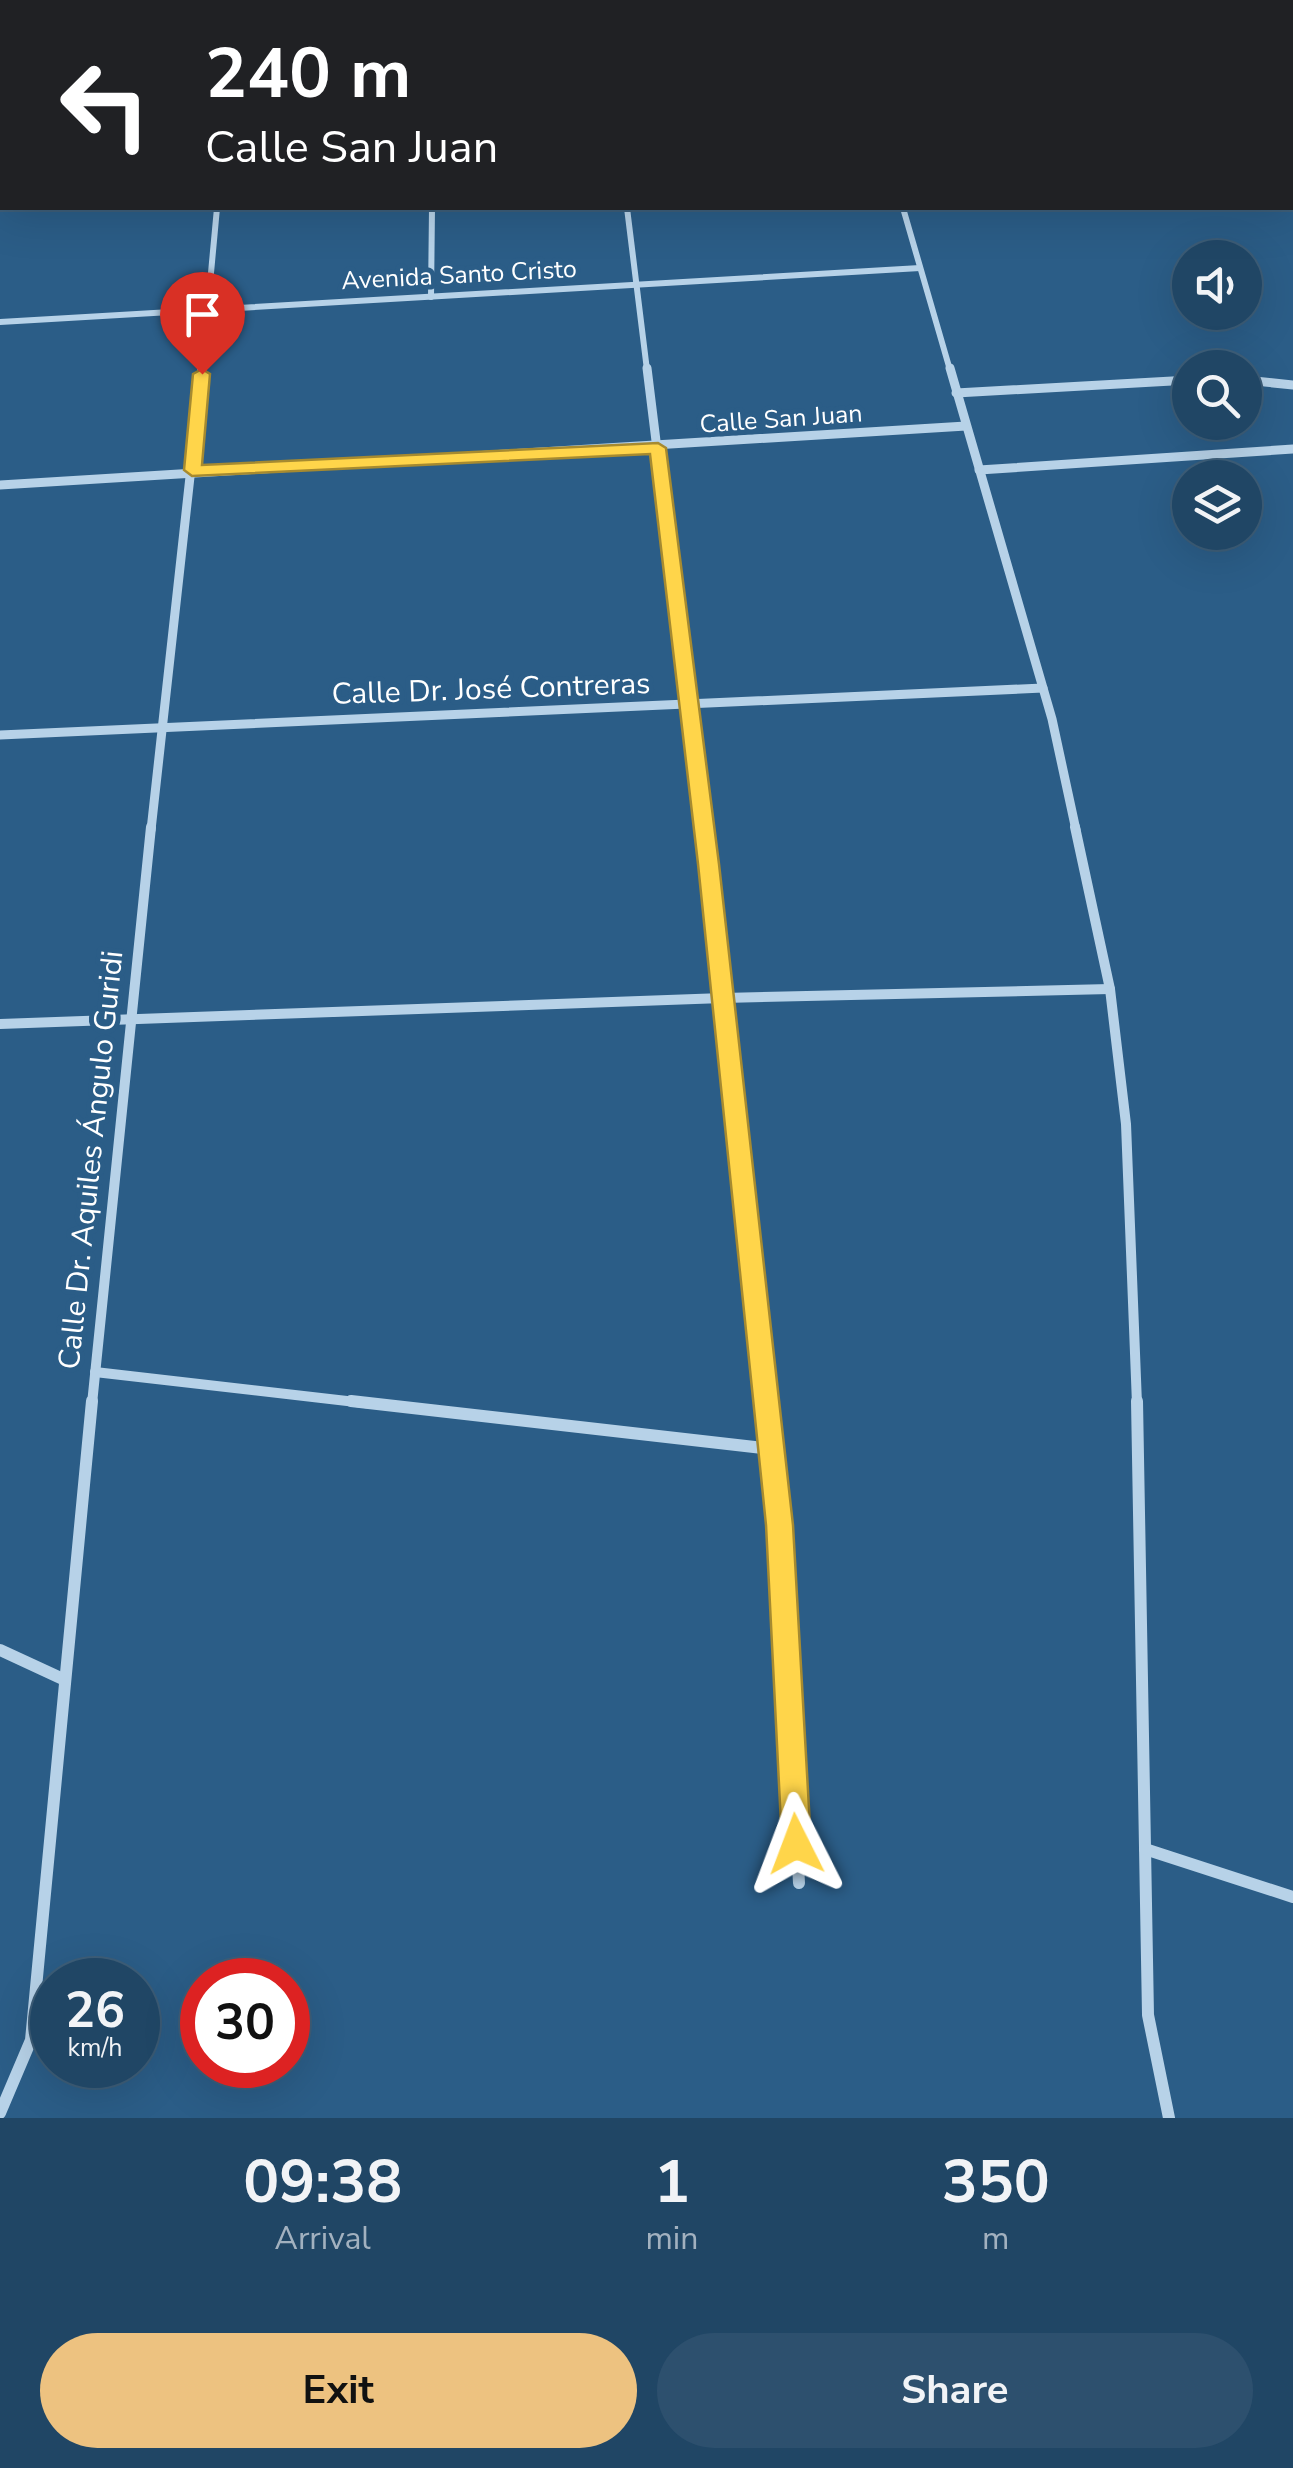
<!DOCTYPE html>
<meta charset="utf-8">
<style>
body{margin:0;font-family:"Nunito Sans",sans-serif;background:#2d506e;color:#f1f3f6;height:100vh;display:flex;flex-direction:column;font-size:38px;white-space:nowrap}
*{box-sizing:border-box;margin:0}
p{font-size:32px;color:#a2b1bf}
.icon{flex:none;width:55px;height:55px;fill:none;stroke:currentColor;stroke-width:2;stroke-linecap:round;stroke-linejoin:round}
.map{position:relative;height:2118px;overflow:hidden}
.side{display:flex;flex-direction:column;background:#204665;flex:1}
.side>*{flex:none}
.guide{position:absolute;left:0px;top:0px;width:1295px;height:210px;box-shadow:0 10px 40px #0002,0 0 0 2px #3d5e79;background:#202124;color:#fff;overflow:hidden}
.tools{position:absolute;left:1172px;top:240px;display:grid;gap:20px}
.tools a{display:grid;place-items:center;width:90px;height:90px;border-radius:50%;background:#204665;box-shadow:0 10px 40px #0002,0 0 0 2px #3d5e79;font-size:50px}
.speed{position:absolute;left:30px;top:1958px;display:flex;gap:20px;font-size:50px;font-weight:700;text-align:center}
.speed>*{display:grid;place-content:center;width:130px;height:130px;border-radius:50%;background:#204665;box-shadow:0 10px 40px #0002,0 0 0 2px #3d5e79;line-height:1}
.speed small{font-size:25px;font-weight:400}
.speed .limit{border:15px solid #d22;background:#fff;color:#111}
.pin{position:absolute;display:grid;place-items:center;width:85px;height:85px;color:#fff;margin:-102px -42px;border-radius:50% 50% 50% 0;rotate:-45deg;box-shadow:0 0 10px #0007}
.pin .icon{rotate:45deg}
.me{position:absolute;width:110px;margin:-55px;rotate:357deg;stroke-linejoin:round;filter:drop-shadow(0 0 8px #0008)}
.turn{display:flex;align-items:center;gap:35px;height:210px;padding:0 40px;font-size:45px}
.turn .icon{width:130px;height:130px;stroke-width:2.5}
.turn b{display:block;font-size:70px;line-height:85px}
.eta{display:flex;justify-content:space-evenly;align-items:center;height:170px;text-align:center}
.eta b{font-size:60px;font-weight:700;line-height:70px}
.action{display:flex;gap:20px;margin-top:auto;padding:20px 40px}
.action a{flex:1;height:115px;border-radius:60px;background:#edc280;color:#111;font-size:40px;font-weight:700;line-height:115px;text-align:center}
.action a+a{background:#2d506e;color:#f1f3f6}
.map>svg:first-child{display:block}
</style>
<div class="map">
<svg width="1293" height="2118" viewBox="0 0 1293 2118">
<rect width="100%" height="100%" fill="#2b5d87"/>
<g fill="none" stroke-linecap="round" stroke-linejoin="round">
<!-- street-far3 -->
<g stroke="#b7d2e8" stroke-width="6">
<path d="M813,0L820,2"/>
<path d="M321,2L352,0"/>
<path d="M627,208L647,370"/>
<path d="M903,208L950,370"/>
<path d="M431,297L432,208"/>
<path d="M0,322L920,268"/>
<path d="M202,370L217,208"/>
</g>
<!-- street-far2 -->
<g stroke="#b7d2e8" stroke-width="9">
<path d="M647,368L704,830"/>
<path d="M950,368L1052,719L1076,830"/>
<path d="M1245,380L1293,385"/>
<path d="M956,393L1190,380"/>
<path d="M979,470L1293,449"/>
<path d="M0,485L966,426"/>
<path d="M0,735L1043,688"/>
<path d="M151,830L202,368"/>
</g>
<!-- street-far1 -->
<g stroke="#b7d2e8" stroke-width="10">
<path d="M703,827L767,1404"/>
<path d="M1075,827L1110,989L1126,1124L1137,1404"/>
<path d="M0,1024L723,998L1110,989"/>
<path d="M95,1372L373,1404"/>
<path d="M92,1404L151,827"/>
</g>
<!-- street -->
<g stroke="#b7d2e8" stroke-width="12">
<path d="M351,1401L772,1449"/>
<path d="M767,1401L780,1525L799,1883"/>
<path d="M1137,1401L1148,2015L1169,2118"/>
<path d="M0,1650L65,1680"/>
<path d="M1145,1849L1293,1897"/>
<path d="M0,2113L31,2040L92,1401"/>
</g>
</g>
<!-- route -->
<path fill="#ffd54a" stroke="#a68a30" stroke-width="2.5" d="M202,369L210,374L202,465L658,443L666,448L719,864L793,1525L811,1844L807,1854L796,1858L786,1854L782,1844L766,1525L698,864L650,454L192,476L184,470L193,374Z"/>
<g text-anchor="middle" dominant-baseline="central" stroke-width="10" stroke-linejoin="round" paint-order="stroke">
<!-- far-street labels -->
<g font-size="25" fill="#fff" stroke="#2b5d87">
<text transform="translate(459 275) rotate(-3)">Avenida Santo Cristo</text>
<text transform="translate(781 419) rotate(-4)">Calle San Juan</text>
</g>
<!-- street labels -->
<g font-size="30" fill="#fff" stroke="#2b5d87">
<text transform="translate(491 689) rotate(-2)">Calle Dr. José Contreras</text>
<text transform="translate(91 1160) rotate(-84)">Calle Dr. Aquiles Ángulo Guridi</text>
</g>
</g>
</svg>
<div class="tools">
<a><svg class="icon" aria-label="sound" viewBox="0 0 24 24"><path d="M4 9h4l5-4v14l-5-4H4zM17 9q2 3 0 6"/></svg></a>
<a><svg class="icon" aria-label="search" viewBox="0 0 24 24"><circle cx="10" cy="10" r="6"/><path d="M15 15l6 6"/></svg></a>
<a><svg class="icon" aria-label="layers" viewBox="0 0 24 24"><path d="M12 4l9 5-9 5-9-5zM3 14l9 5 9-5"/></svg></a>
</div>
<div class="speed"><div>26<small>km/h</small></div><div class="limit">30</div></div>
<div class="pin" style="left:202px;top:374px;background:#d93025"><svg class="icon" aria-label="arrive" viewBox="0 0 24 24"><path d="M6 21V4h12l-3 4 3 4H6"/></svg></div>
<svg class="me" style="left:796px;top:1844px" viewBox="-20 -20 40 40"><path d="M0-17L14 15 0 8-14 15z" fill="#ffd54a" stroke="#fff" stroke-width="4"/></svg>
<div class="guide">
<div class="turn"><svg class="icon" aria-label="left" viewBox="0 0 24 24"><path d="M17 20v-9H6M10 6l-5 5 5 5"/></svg><div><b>240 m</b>Calle San Juan</div></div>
</div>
</div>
<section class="side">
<div class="eta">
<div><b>09:38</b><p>Arrival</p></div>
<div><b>1</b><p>min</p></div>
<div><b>350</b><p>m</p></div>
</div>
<div class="action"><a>Exit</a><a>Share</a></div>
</section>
